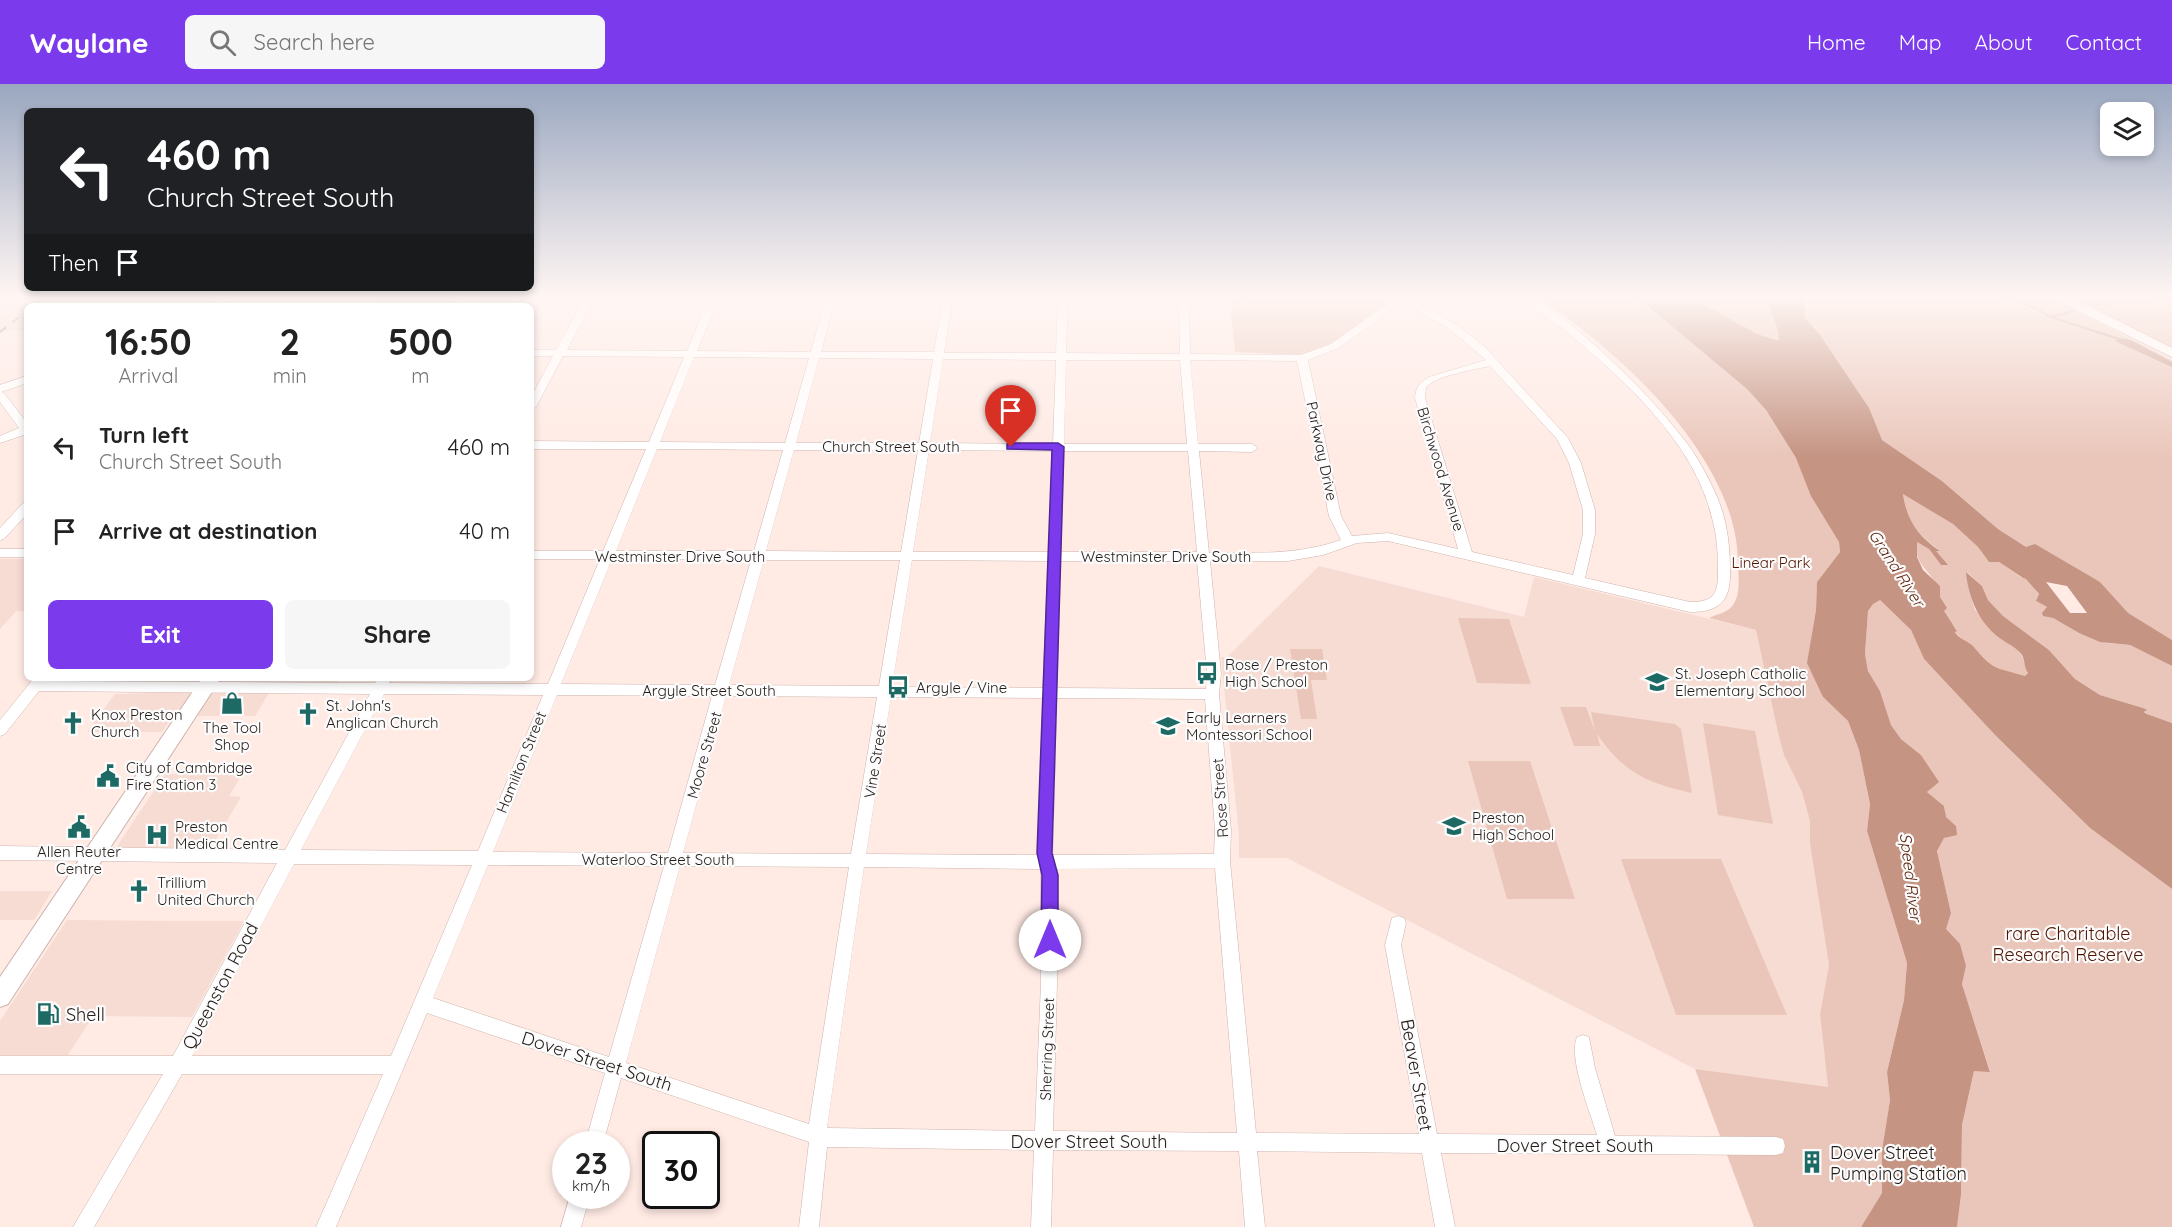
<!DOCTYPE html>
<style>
body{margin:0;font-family:Quicksand,sans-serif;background:#f6f6f6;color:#222;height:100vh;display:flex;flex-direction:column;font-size:22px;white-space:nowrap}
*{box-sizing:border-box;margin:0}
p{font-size:20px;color:#767676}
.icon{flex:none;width:33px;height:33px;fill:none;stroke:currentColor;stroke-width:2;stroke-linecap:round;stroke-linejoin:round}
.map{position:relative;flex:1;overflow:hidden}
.details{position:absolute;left:24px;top:219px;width:510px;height:378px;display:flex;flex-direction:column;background:#fff;border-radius:9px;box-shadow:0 3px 9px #0003}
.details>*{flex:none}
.top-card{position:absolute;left:24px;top:24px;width:510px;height:183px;border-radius:9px;box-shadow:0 3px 9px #0003;background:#202124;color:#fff;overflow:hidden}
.controls{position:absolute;left:2100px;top:18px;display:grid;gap:12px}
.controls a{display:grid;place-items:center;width:54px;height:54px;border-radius:9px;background:#fff;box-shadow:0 3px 9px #0003;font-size:30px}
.speed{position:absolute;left:552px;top:1047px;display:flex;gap:12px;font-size:30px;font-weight:700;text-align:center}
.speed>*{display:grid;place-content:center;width:78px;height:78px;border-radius:50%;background:#fff;box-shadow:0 3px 9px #0003;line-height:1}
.speed small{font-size:15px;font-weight:400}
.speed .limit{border:3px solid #111;border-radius:9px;background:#fff;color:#111}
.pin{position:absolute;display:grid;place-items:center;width:51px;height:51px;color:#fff;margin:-62px -26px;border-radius:50% 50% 50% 0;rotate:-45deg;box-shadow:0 0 6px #0007}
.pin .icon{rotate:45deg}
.me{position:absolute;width:66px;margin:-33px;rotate:0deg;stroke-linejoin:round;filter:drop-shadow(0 0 4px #0008)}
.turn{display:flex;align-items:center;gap:21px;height:126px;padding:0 24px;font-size:27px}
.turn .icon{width:78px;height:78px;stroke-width:2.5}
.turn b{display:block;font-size:42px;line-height:51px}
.then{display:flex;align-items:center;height:57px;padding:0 24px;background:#0003;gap:12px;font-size:22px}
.eta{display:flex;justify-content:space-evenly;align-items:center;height:102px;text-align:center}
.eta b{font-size:36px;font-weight:700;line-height:42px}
.primary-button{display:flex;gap:12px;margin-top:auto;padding:12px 24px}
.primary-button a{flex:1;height:69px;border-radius:9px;background:#7c3aed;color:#fff;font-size:24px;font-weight:700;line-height:69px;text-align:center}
.primary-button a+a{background:#f6f6f6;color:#222}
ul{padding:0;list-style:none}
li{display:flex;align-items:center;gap:18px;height:84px;padding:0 24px}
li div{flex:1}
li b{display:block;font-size:22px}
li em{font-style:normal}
header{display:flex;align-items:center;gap:36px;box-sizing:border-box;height:84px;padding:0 30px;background:#7c3aed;color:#fff}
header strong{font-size:28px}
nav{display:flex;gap:33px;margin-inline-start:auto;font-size:21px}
.search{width:420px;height:54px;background:#f6f6f6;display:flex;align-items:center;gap:15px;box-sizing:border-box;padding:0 21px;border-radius:9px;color:#767676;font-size:22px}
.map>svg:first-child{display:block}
</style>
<header>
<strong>Waylane</strong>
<div class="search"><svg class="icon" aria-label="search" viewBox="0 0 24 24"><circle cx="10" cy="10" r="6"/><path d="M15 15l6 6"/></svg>Search here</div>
<nav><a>Home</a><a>Map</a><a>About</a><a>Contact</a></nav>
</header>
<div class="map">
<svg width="2172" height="1143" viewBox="0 0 2172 1143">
<rect width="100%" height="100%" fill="#ffeae4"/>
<!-- built -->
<g fill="#f6dcd3">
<path d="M0,213H226L202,222H27V247H0Z"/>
<path d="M374,213H455L448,222H341L368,221Z"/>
<path d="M478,213H583L580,220L473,221Z"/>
<path d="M0,475H27V527H16L0,545Z"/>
<path d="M1319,482L1524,533L1534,493L1756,546L1778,649L1784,671L1802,708L1810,737V760L1829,881L1820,930L1828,1004L1695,985L1287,774H1239V751L1221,573H1227Z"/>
<path d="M196,594H340L331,610L269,609L255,632H173L162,648H87L115,610L187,608Z"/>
<path d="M165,690L242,691L229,712L241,713L210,765L116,764Z"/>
<path d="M0,807H52L34,836H0Z"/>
<path d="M67,836L170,837H244L192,933L93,932L68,971H0V937Z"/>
</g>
<!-- green -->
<g fill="#eac6ba">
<path d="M1237,213H1396L1333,260L1316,269L1302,271L1235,268L1231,227L1233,216Z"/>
<path d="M1537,213H1637L1652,224L1747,305L1766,326L1796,374L1839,458L1840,468L1817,498L1816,526L1811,556L1823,613L1848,637L1859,666L1870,720L1867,747L1907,879L1904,916L1887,988L1890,1016L1882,1066V1109L1861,1143H1754L1695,985L1828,1003L1820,930L1829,881L1810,760V737L1802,708L1784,671L1778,649L1756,546L1709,534C1715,531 1721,530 1726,527C1743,518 1738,493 1738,477C1736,372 1618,266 1537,213Z"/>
<path d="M1691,213H1769C1769,228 1779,242 1779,256L1757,250Z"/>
<path d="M1786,213H2048L2172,276V556L2127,529L2100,498L2026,463L1998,445L1942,397L1882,356Z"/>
<path d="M2069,213H2172V265Z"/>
<path d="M1903,409L1953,440L1978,463L1989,478H1999L2022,494L2027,495L2039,511L2036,517L2047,523L2053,534L2079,549L2107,559L2130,561L2172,582V639L2147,630L2143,624L2100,611L2075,595L2049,566L2003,532L1988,516L1982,502L1967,488L1969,507L1975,526L2003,556L2017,565L2022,572L2028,589L2025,592C1995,584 1994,586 1973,562C1967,556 1960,556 1955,547L1957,546C1953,540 1946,533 1943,527C1939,518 1939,508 1935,499C1927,483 1914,480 1916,457L1929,465L1941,481L1940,473L1935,467L1939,466C1916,449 1907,437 1903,409Z"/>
<path d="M1880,516L1911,546L1924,575L1996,652L2090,744L2172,805V1143H1957L1961,1111L1962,1041L1974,987H1990L1962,900L1966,882L1945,845L1951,829L1937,767C1944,752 1947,739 1944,722L1927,708L1938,698L1921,671L1901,655L1891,641L1880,607L1868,587L1865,570L1868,527L1873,519Z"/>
<path d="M1458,534L1509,535L1531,600L1477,599Z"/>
<path d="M1290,565H1322L1327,596H1311L1317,635H1301Z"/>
<path d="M55,594H196L194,597L61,596Z"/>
<path d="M1560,623H1586L1595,647L1591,628L1675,640L1681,645L1692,709C1647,699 1624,689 1597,650L1600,662H1574Z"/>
<path d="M1703,639L1755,647L1773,740L1718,731Z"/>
<path d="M1468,677H1530L1575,815H1507Z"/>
<path d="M1621,775H1721L1787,931H1676Z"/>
</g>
<!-- water -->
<g fill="#c59483" fill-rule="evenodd">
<path d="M1637,213H1691L1757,250L1777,256H1779C1779,242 1769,228 1769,213H1804L1805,234L1820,251L1869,324L1882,356L1942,397L1998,445L2026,463L2035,460L2100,498L2128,529L2172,556V582L2130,561L2100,558L2079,549L2053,534L2043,532L2042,529L2047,523L2036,517L2039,510L2026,495L2023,494L1999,478H1989L1978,463L1953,440L1903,410C1907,437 1918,452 1940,467H1936L1948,481H1941L1929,465L1917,458V473L1923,486L1940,502V513L1947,524L1944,527L1957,547L1955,548C1960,556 1967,556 1973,562C1994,587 1995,583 2025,592L2028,589C2024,583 2025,577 2022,571C2017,564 2010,561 2004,557C1980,542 1968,514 1966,488L1982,502L1988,516L2003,532L2049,566L2075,595L2100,611L2143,624L2147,626L2144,628L2147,630L2172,639V805L2090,744L1996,652L1924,575L1911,546L1880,516L1873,520L1868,527L1865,570L1868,587L1880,607L1891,641L1901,655L1921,671L1939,698L1927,708L1944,722L1946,733L1956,742L1957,751L1944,754L1937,767L1951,829L1946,845L1960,860L1966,882L1962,900L1990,988L1974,987L1962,1041L1961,1111L1957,1143H1861L1882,1109V1066L1890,1016L1887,988L1904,916L1907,879L1867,747L1870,720L1859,666L1848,637L1823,613L1807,579L1816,526L1817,498L1840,468L1839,458L1811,412L1796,374L1766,326L1747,305ZM2046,498L2067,502L2087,529H2070Z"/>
<path d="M2120,254L2131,256L2172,278V283L2115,257Z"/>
</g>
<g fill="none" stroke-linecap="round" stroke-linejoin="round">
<!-- stream -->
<g stroke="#c59483" stroke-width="2">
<path d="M2005,213L2033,223L2051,233L2076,226"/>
<path d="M1238,216L1247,213"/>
<path d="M2095,221L2172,214"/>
<path d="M2051,233L2122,256"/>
</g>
<!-- minor casing -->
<g stroke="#cdb4ac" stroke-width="1">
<g id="minor">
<path d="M226,213H239L219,222H205Z"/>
<path d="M337,213H347L340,222H330Z"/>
<path d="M585,213H595L567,266L687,267L709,213H719L697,267L811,268L826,213H836L821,268H934L943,213H953L944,269H1056L1058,213H1068L1066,269L1180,270L1179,213H1189L1190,270L1301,271L1331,260L1397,213H1408L1457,241L1485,263L1568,354L1581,379L1595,426V450L1585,494L1690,518C1713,518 1718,511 1718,488C1718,469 1717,452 1712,434C1694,358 1625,297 1568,249C1553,237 1534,227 1521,213C1526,213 1530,212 1534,214C1547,221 1560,232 1571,241C1610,273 1647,309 1678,348C1692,364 1703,383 1712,402C1726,429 1730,457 1730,486C1731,517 1720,528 1690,528L1388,457L1357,459L1323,471L1288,477H1210L1221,590L1219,610L1231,746L1230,777L1256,1049L1419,1050L1385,861L1392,834L1398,832L1404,834L1406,839L1401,861L1437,1050L1597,1051C1590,1028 1568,974 1577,953L1583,951L1589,953L1595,984L1615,1052L1776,1053L1783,1055L1785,1062L1783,1069L1776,1071L1441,1069L1455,1143H1435L1422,1069L1257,1067L1265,1143H1245L1239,1067L1053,1066L1051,1143H1031L1034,1066L827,1063L819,1143H799L809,1058L621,994L603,1060H585L605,989L427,929L336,1143H316L383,990H182L94,1143H73L163,990H0V972H173L277,779L0,776V762L285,766L370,610L39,607L5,650L0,652V636L34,594H46V597L375,599L378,594H392L389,599L548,600L600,475H531V467H603L646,365H531V357L649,358L684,273L563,272L536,323L531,326V313L553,272H531V266H556ZM1402,218L1449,245L1486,276L1429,293C1419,299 1416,303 1415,314L1458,465L1388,449L1352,452L1341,432L1308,276L1339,264ZM694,273L809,274L785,359L660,358ZM819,274L933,275L919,359H796ZM943,275L1056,276L1053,360L930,359ZM1066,276H1180L1187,360H1064ZM1190,276L1297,277L1329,432L1341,456C1298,471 1254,469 1209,469L1199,367L1252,368L1258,364L1252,360H1198ZM1490,282L1557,355L1569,379L1583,426V450L1573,491L1472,468L1425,314C1426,311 1425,307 1426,304C1432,292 1478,285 1490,282ZM657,365L783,366L754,467H616ZM794,366H918L901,468L766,467ZM929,366L1052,367L1049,468H913ZM1064,367H1188L1197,468H1061ZM612,475L751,476L715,601L561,600ZM764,476H900L879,602L729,601ZM912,476L1048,477L1043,604L892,603ZM1061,477H1197L1207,590L1206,605L1057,604ZM384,610L543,611L478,767L301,766ZM557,611L712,612L668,769L493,768ZM726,612L877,613L851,770L683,769ZM891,613L1043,614L1038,771L866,770ZM1057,614L1205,615L1215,746L1214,770L1053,771ZM294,780L472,781L391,972H192ZM488,781L664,782L609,973L433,914ZM680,782L849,783L809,1040L626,979ZM864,783L1041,785V899L1035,1047L827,1044ZM1215,784L1237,1049L1053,1047L1057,899L1056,785Z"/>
<path d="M27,292V299L1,308L4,309L27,339V350L0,359V352L19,344L0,318V301Z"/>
<path d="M27,418V430L4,455L0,456V444L23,419Z"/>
<rect x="0" y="465" width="27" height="8"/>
<path d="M570,1112H590L581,1143H561Z"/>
</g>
</g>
<!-- major casing -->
<g stroke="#cdb4ac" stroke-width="2">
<g id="major">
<path d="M459,213H473L467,222H453Z"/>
<path d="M2055,213H2070L2172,264V273L2056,216Z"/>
<path d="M202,594H221L8,920L0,923V893Z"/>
</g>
</g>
<!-- minor -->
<use href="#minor" fill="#fff" fill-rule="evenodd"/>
<!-- major -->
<use href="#major" fill="#fff" fill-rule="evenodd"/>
<!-- rail -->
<g stroke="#948580" stroke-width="2" stroke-dasharray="8 8" stroke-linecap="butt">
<path d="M33,222L45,213"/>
<path d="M0,248L27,227"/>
</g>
</g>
<!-- sky -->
<linearGradient id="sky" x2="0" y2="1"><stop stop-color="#9aa7c0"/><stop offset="0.57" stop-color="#fff6f3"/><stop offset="1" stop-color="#fff6f3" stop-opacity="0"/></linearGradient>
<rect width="2172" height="373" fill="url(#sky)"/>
<!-- route -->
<path fill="#7c3aed" stroke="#51269a" stroke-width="1.5" d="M1011,359H1058L1064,363L1052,769L1058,791V856L1055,861L1050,863L1044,861L1041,856L1042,791L1037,769L1052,366L1007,365V360Z"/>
<!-- icons -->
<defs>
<g id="bus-bare" transform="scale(1.8)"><path d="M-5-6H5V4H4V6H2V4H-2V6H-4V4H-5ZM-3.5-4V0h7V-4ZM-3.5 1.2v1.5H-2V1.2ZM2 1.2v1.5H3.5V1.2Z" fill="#1d6964" stroke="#fcfcfc" stroke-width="2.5" paint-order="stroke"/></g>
<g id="school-bare" transform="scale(1.8)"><path d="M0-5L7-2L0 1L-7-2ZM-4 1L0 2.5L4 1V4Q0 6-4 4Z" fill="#1d6964" stroke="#fcfcfc" stroke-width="2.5" paint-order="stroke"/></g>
<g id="shop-bare" transform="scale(1.8)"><path d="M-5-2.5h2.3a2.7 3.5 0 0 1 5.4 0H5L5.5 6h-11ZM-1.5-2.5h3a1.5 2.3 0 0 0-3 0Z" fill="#1d6964" stroke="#fcfcfc" stroke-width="2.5" paint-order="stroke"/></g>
<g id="church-bare" transform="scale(1.8)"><path d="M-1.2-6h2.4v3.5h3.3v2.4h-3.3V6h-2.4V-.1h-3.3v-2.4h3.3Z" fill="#1d6964" stroke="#fcfcfc" stroke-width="2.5" paint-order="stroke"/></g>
<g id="civic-bare" transform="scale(1.8)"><path d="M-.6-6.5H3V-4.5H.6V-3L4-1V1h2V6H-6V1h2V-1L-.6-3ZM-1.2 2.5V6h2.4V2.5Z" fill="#1d6964" stroke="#fcfcfc" stroke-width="2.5" paint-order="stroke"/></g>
<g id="hospital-bare" transform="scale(1.8)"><path d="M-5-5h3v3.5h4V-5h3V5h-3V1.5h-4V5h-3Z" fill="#1d6964" stroke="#fcfcfc" stroke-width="2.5" paint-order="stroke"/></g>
<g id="fuel-bare" transform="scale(1.8)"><path d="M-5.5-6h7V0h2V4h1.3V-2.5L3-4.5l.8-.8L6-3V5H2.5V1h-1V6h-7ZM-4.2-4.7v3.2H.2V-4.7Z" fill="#1d6964" stroke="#fcfcfc" stroke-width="2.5" paint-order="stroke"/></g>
<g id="building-bare" transform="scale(1.8)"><path d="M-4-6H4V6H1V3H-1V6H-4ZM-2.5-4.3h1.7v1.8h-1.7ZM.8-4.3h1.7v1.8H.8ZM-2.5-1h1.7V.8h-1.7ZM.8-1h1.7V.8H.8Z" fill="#1d6964" stroke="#fcfcfc" stroke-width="2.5" paint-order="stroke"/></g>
</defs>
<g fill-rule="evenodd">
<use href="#bus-bare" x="1207" y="589"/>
<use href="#school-bare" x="1657" y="598"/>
<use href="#bus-bare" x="898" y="603"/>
<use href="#shop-bare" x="232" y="619"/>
<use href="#church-bare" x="308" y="630"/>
<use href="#church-bare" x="73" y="639"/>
<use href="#school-bare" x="1168" y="642"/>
<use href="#civic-bare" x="108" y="692"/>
<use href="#school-bare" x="1454" y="742"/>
<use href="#civic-bare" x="79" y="743"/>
<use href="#hospital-bare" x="157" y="751"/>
<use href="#church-bare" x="139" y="807"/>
<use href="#fuel-bare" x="48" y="930"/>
<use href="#building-bare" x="1812" y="1078"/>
</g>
<g text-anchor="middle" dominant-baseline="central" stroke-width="4.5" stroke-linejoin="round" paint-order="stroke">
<!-- street labels -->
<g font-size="15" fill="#241b18" stroke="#fcfcfc">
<text x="891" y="362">Church Street South</text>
<text transform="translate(1322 367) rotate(78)">Parkway Drive</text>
<text transform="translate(1441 385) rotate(73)">Birchwood Avenue</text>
<text x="680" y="472">Westminster Drive South</text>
<text x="1166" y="472">Westminster Drive South</text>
<text x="709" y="606">Argyle Street South</text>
<text transform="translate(704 671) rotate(-74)">Moore Street</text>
<text transform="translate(875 677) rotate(-81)">Vine Street</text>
<text transform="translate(521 678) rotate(-68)">Hamilton Street</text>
<text transform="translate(1220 714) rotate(-94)">Rose Street</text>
<text x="658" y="775">Waterloo Street South</text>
<text transform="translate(1047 965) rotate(-88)">Sherring Street</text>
</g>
<!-- park labels -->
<g font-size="15" fill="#501400" stroke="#fcfcfc">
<text x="1771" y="478">Linear Park</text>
</g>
<!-- poi labels -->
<g font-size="15" fill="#241b18" stroke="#fcfcfc" text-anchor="start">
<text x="1225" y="580">Rose / Preston<tspan x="1225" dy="17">High School</tspan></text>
<text x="1675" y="589">St. Joseph Catholic<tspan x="1675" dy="17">Elementary School</tspan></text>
<text x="916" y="603">Argyle / Vine</text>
<text x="326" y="621">St. John's<tspan x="326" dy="17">Anglican Church</tspan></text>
<text x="91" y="630">Knox Preston<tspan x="91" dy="17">Church</tspan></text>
<text x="1186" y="633">Early Learners<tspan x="1186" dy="17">Montessori School</tspan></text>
<text x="232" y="643" text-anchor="middle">The Tool<tspan x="232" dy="17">Shop</tspan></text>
<text x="126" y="683">City of Cambridge<tspan x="126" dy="17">Fire Station 3</tspan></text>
<text x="1472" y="733">Preston<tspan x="1472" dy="17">High School</tspan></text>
<text x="175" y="742">Preston<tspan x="175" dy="17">Medical Centre</tspan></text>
<text x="79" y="767" text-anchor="middle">Allen Reuter<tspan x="79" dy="17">Centre</tspan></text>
<text x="157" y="798">Trillium<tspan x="157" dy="17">United Church</tspan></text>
</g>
<!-- water labels -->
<g font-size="16" font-style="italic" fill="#60240d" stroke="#fcfcfc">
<text transform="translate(1897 484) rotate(57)">Grand River</text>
<text transform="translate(1911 793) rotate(83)">Speed River</text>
</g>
<!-- near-park labels -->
<g font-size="18" fill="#501400" stroke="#fcfcfc">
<text x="2068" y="849">rare Charitable<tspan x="2068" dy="21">Research Reserve</tspan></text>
</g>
<!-- near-street labels -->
<g font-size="18" fill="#241b18" stroke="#fcfcfc">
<text transform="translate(220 902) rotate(-62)">Queenston Road</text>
<text transform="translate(597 977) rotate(18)">Dover Street South</text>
<text transform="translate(1417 991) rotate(80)">Beaver Street</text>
<text x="1089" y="1057">Dover Street South</text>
<text x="1575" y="1061">Dover Street South</text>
</g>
<!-- near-poi labels -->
<g font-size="18" fill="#241b18" stroke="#fcfcfc" text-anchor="start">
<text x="66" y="930">Shell</text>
<text x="1830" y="1068">Dover Street<tspan x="1830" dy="21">Pumping Station</tspan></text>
</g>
</g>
</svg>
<div class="controls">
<a><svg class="icon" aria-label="layers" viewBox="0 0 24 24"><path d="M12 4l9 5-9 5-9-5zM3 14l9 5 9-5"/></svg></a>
</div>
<div class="speed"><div>23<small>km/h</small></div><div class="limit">30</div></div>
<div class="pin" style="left:1011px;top:363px;background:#d93025"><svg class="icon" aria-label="arrive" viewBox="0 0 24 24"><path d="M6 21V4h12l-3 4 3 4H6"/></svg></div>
<svg class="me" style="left:1050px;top:856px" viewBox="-20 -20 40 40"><circle r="19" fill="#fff"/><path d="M0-13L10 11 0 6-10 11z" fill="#7c3aed"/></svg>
<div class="top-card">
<div class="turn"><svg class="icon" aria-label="left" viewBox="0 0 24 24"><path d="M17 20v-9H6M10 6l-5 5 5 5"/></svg><div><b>460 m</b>Church Street South</div></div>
<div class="then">Then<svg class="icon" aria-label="arrive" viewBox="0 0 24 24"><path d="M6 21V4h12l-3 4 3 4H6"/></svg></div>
</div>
<section class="details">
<div class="eta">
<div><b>16:50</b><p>Arrival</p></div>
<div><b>2</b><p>min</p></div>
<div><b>500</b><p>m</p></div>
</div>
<ul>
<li><svg class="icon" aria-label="left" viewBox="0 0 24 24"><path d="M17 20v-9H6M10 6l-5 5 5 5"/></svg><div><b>Turn left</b><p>Church Street South</p></div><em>460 m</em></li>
<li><svg class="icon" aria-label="arrive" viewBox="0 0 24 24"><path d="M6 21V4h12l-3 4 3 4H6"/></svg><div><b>Arrive at destination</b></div><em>40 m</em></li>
</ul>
<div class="primary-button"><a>Exit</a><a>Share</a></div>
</section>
</div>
